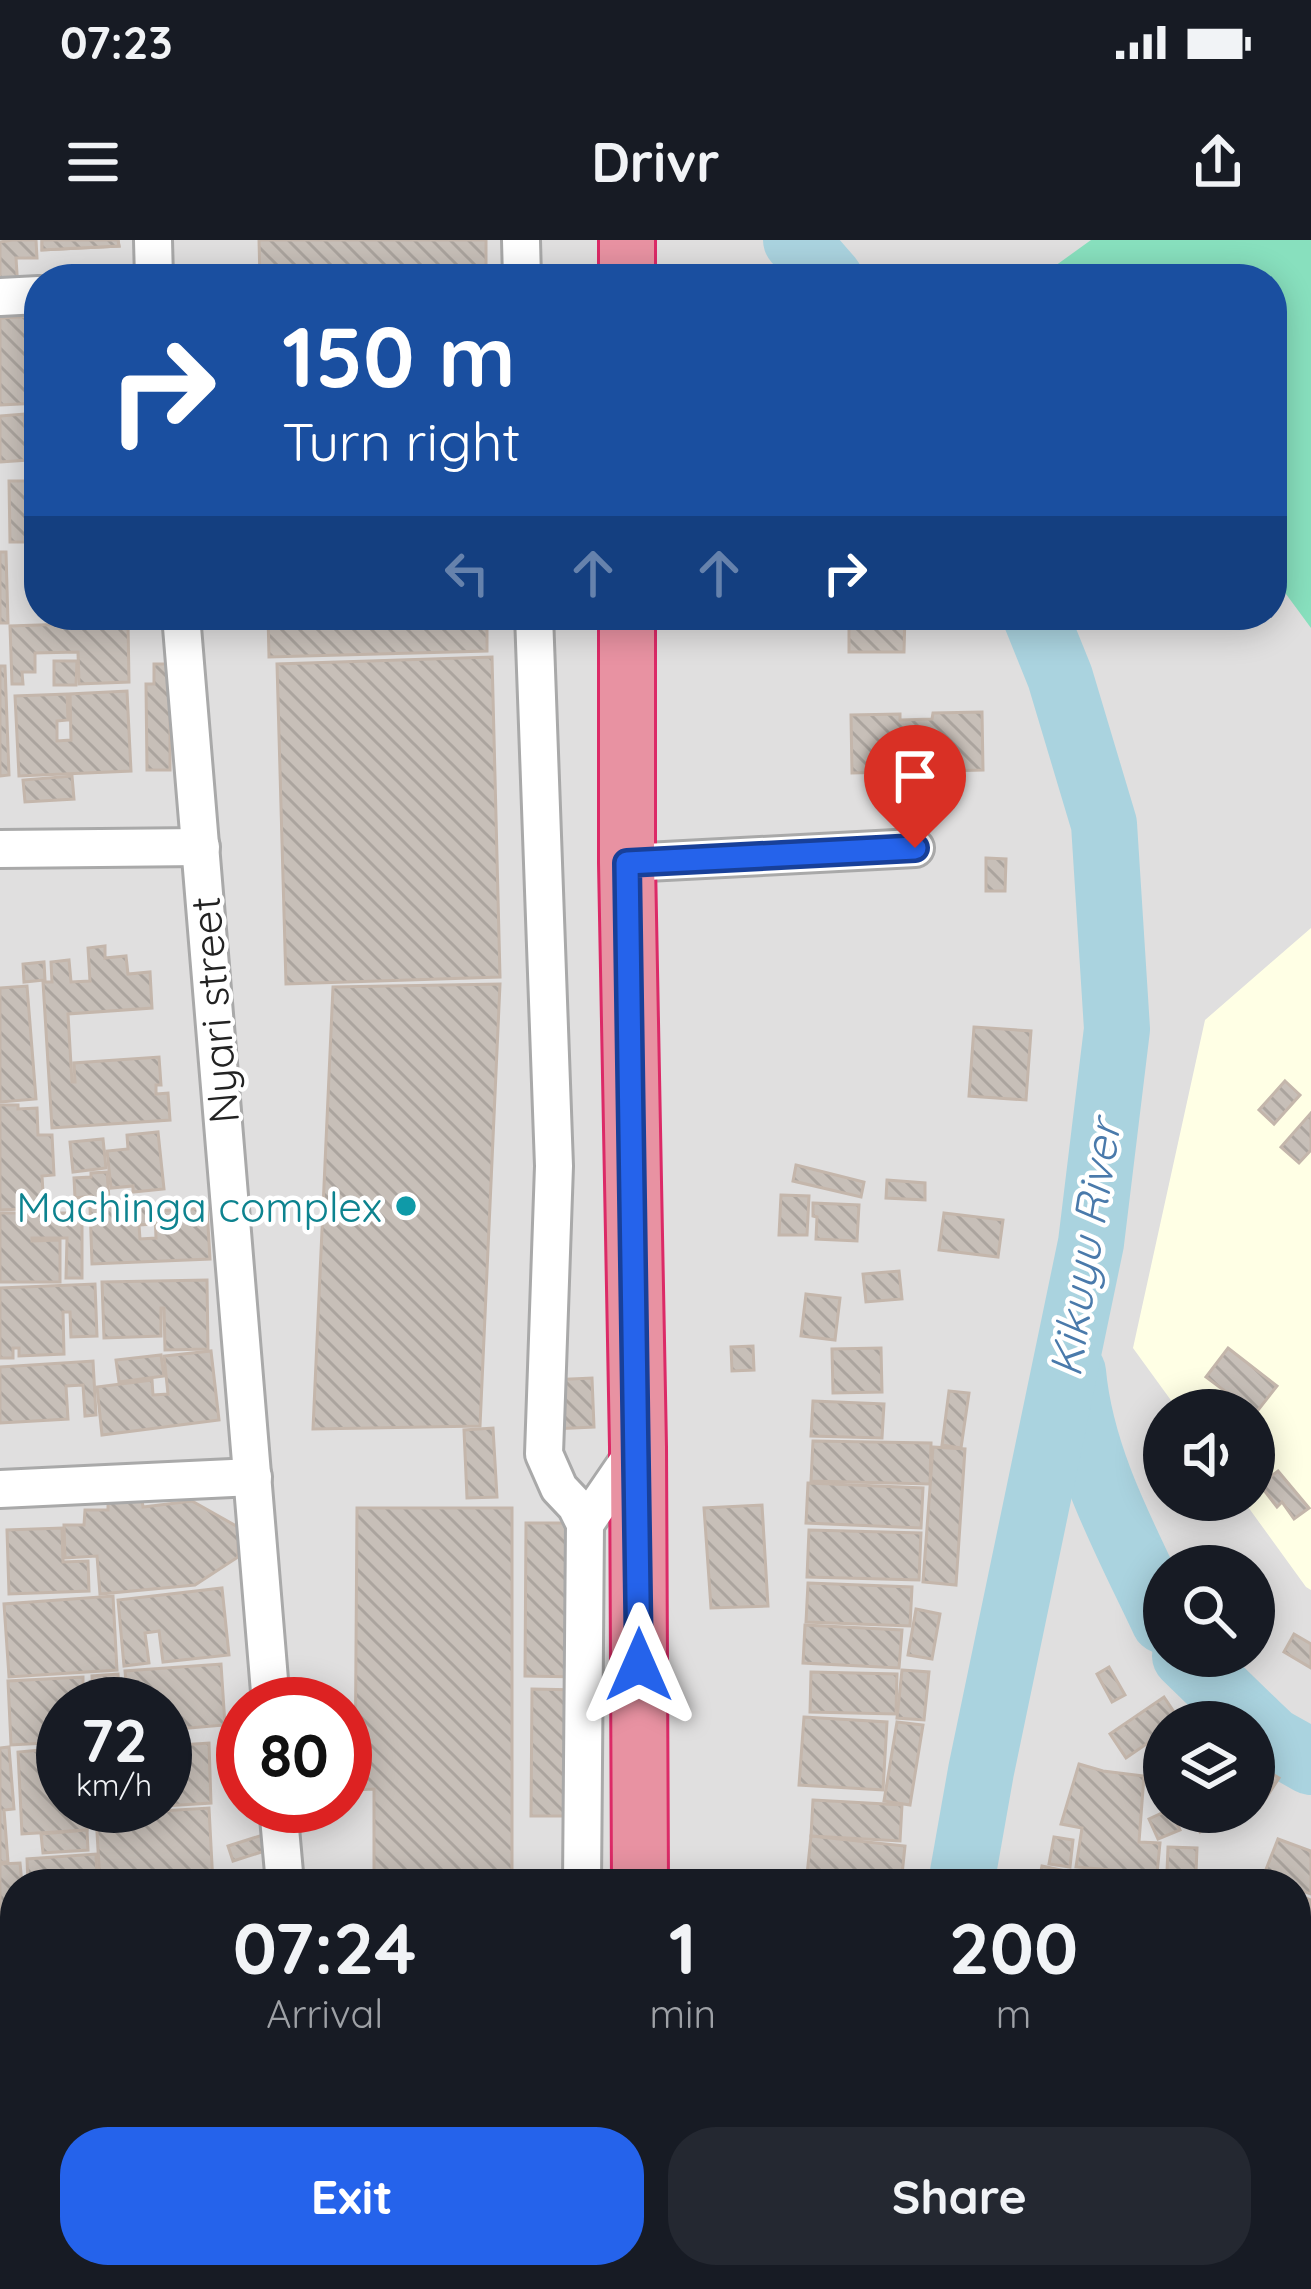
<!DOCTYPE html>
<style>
body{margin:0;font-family:Quicksand,sans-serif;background:#242831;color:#f1f3f6;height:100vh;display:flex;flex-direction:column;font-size:45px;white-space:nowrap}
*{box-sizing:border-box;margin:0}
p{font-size:39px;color:#9ea1a6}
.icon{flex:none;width:66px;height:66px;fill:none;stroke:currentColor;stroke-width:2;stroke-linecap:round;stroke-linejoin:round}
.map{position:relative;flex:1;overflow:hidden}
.panel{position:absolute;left:0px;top:1629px;width:1311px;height:420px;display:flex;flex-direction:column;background:#171b24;border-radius:48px 48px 0 0;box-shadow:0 6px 30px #0003}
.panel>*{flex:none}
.guide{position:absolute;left:24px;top:24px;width:1263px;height:366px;border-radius:48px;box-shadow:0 6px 30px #0003;background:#1a4fa0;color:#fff;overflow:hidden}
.controls{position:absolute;left:1143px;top:1149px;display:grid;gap:24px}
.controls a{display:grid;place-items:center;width:132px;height:132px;border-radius:50%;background:#171b24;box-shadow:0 6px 30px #0003;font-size:60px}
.speed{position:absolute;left:36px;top:1437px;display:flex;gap:24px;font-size:60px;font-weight:700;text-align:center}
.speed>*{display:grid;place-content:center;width:156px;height:156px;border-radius:50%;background:#171b24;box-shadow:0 6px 30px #0003;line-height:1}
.speed small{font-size:30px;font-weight:400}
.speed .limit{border:18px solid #d22;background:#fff;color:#111}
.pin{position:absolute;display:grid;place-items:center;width:102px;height:102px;color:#fff;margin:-123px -51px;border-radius:50% 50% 50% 0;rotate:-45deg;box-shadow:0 0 12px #0007}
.pin .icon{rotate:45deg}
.me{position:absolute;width:132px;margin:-66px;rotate:0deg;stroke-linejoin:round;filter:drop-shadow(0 0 9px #0008)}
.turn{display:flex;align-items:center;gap:42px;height:252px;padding:0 60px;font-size:54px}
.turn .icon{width:156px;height:156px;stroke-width:2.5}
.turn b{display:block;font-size:84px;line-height:102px}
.lanes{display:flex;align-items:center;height:114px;padding:0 60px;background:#0003;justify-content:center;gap:60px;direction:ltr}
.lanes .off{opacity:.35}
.eta{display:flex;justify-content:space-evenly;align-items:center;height:204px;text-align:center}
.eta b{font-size:72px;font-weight:700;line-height:84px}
.primary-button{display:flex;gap:24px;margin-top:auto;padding:24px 60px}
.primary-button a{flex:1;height:138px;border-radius:48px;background:#2563eb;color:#fff;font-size:48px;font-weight:700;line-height:138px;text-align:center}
.primary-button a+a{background:#242831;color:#f1f3f6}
.status{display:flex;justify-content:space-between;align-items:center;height:84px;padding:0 60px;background:#171b24;direction:ltr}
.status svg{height:33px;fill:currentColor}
header{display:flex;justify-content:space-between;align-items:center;height:156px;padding:0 60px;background:#171b24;font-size:54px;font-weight:700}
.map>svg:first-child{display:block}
</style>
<div class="status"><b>07:23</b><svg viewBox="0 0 49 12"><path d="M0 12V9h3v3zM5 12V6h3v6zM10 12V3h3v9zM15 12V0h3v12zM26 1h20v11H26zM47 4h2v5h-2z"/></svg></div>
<header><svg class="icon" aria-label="menu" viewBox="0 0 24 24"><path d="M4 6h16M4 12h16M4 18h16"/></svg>Drivr<svg class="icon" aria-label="share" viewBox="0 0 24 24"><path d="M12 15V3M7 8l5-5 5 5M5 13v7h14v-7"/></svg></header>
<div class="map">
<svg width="1311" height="2049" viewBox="0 0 1311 2049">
<defs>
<pattern id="building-back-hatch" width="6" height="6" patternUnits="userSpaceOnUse" patternTransform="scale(3)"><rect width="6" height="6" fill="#c7bfb8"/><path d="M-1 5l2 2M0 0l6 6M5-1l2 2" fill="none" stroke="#aba49e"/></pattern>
</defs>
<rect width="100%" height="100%" fill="#f2efe9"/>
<!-- residential -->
<path fill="#e0dfdf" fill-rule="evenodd" d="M0,0H1311V2049H0ZM39,39H1272V375H39ZM1164,1170H1254V1260H1164ZM1164,1326H1254V1416H1164ZM63,1464H165V1566H63ZM243,1464H345V1566H243ZM1164,1482H1254V1572H1164ZM15,1644H1296V2034H15Z"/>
<!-- education -->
<path fill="#ffffe5" d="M1311,688V1350L1306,1347L1243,1260H1254V1170H1178L1133,1108L1205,780Z"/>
<!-- pitch -->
<path fill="#88e0be" d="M1091,0H1311V388L1272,335V39H1054L1048,31Z"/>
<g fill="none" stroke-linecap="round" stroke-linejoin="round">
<!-- river -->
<g stroke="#aad3df" stroke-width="66">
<path d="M796,0L830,39"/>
<path d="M1073,1132C1081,1221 1127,1302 1164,1381"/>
<path d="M1185,1416L1253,1482"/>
<path d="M1254,1483L1272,1500L1311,1522"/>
<path d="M961,1644L981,1531L1091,1003L1117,789L1104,584L1060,437L1035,375"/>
<path d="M882,2049L885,2034"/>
</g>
</g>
<!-- building -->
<g fill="url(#building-back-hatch)" stroke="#c4b6ab" stroke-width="3">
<path d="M12,0H36L37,18H16L18,49H0V2Z"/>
<path d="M42,0H118L119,6L42,10Z"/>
<path d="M42,0H118L119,6L42,10Z"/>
<path d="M259,0H486V39H260Z"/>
<path d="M39,76V163L0,165V78Z"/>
<path d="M24,174L28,220L0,222V176Z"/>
<path d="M9,241H39V302H10Z"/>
<path d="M0,312H6L8,383H0Z"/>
<path d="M268,375H487V411L269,417Z"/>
<path d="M849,375H905L904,412H849Z"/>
<path d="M128,382L129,442L79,444L78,412L35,413V432H22L23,444H12L10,386Z"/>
<path d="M492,417L500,737L286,744L277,424Z"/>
<path d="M54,421H77L76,445H54Z"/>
<path d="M154,424H175L170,444V530H147L146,444H154Z"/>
<path d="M0,426H5L9,535L0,536Z"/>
<path d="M127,451L131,531L19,536L15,456L67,454L68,480L57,481V501L71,500L70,454Z"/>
<path d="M982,472L983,530L852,533L851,475L900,474V480L932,479L933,473Z"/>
<path d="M72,536L74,559L25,562L23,540Z"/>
<path d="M986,618L1006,619L1005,651H986Z"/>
<path d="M105,706V718L126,716L128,734L150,732L152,768L68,774L72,842H75L74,823L159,817L161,845H156V854L168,853L170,880L52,888L43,742H52L51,722L69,720L71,742L90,741L88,708Z"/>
<path d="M44,722L45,740L24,742L23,724Z"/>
<path d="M500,744L480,1186L313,1189L333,747Z"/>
<path d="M27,746L36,859L0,862V748Z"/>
<path d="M974,787L1031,791L1026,860L969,856Z"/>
<path d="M1285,841L1300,855L1274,884L1259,870Z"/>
<path d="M0,865H18V869L37,868L38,895H52L54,935L42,936L44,968L0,970Z"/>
<path d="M1311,873V910L1299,923L1281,907Z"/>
<path d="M158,892L164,949L133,952V946L111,948L107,911L128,909L127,895Z"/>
<path d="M103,899L106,928L73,932L70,902Z"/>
<path d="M796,925L864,942L861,957L793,941Z"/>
<path d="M107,932L109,959L91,961V956L75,958L74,938L91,937V933Z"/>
<path d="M887,940L925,943V960L886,958Z"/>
<path d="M781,955L809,956L807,995H779Z"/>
<path d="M151,963L152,984L139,985L140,999L156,998L155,971L207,968L210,1019L92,1024L90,966Z"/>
<path d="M813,963L859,965L857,1001L816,999L817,977L813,976Z"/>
<path d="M0,973H82V1038H66L67,998H32V1001L60,1000V1042H0Z"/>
<path d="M944,973L1003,980L998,1017L939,1010Z"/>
<path d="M899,1031L902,1059L866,1062L863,1034Z"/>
<path d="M207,1040L208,1109L165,1110L164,1068H161V1096L104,1098L102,1042Z"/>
<path d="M95,1044L97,1096L71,1097L70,1072H63L64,1114L19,1116V1108H13V1118H0V1048Z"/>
<path d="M806,1054L840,1058L835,1100L801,1096Z"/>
<path d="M753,1106L754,1130L732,1131L731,1107Z"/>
<path d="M881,1108L882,1152L833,1153L832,1109Z"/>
<path d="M1228,1108L1277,1146L1255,1174L1254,1170H1250L1206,1137Z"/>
<path d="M211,1111L219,1180L102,1195L97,1147L152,1140L153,1155L168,1154L164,1116Z"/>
<path d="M161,1115L164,1136L119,1142L116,1120Z"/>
<path d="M93,1121L96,1175L85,1176L83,1145L66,1146L68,1179L0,1183V1127Z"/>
<path d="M592,1138L594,1187L552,1189L550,1140Z"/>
<path d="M949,1151L969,1153L961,1208L942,1205Z"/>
<path d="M813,1161L884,1164L882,1198L811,1196Z"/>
<path d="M493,1188L497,1257L467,1258L464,1190Z"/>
<path d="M813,1201L931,1203L930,1244L811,1241Z"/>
<path d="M933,1207L965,1209L956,1345L923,1342Z"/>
<path d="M1278,1231L1309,1268L1294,1279L1282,1262L1277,1267L1260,1245Z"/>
<path d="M808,1243L923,1248L921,1288L806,1283Z"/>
<path d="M141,1253L143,1267L192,1261L238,1287V1317L195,1345L100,1354L97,1316L65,1318L64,1285H84L85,1270H108V1256Z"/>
<path d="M762,1265L768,1366L711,1368L704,1268Z"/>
<path d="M357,1268H512V1644H374V1549L355,1550Z"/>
<path d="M526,1283H580L579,1437L525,1436Z"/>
<path d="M62,1288L63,1322L88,1321L89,1351L9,1354L7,1290Z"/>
<path d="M809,1290L921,1293L919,1340L807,1337Z"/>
<path d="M808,1343L912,1347L910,1386L806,1382Z"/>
<path d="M222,1348L229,1415L163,1422L159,1391L145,1393L149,1423L124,1426L118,1360Z"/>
<path d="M113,1356L117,1430L9,1437L4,1364Z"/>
<path d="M916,1369L940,1374L932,1419L908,1415Z"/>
<path d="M805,1385L902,1390L899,1428L803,1423Z"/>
<path d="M1294,1394L1311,1404V1428L1284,1412Z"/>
<path d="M221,1424L225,1485L165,1490V1464H128L125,1431Z"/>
<path d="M1109,1427L1125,1455L1112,1462L1097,1434Z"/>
<path d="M902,1430L929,1432L924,1480L897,1478Z"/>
<path d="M811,1432L897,1434L896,1474L810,1472Z"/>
<path d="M118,1434L120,1464H93L92,1436Z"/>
<path d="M83,1437V1459L61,1460L63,1502L11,1505L8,1441Z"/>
<path d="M532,1449L580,1450L579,1576H531Z"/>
<path d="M1164,1457L1180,1481L1164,1482V1492L1126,1518L1110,1494Z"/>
<path d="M804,1477L887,1482L883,1550L799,1545Z"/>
<path d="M897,1482L923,1485L910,1565L884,1561Z"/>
<path d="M209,1503L211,1563L165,1566V1506Z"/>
<path d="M9,1507L14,1569L4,1570L8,1622H0V1508Z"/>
<path d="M63,1508V1566H86L87,1590L22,1594L18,1512Z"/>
<path d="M1079,1524L1103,1531L1144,1536L1139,1602L1160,1603L1157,1634L1076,1627L1082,1588L1061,1584Z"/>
<path d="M1261,1527L1279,1538L1260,1567L1254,1563V1538Z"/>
<path d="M813,1560L902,1565L900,1601L811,1596Z"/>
<path d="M209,1568L213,1644H100L96,1575Z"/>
<path d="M1164,1572H1172L1180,1590L1158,1599L1149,1579Z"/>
<path d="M1185,1572H1225L1226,1573L1200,1592Z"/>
<path d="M87,1590L88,1610L43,1613L41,1594Z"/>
<path d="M266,1594L271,1609L233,1621L228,1606Z"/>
<path d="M811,1596L905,1606L901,1644L807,1635Z"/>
<path d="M1054,1597L1073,1600L1070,1627L1049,1624Z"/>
<path d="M1278,1599L1311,1611V1654L1296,1649V1644H1283L1263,1637Z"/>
<path d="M1168,1607L1197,1608L1196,1633L1167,1632Z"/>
<path d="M96,1614L97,1644H28L27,1619Z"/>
<path d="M20,1623L22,1644H15V1737L0,1738V1624Z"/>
<path d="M1042,1626L1065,1631L1063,1644H1038Z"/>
<path d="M1071,1633L1120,1640V1644H1069Z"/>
<path d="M1296,1654L1311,1660V1713L1296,1710Z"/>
<path d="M1296,1712L1311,1714V1781L1296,1800Z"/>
<path d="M1311,1926V2049H1233L1225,2046L1230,2034H1296V1961Z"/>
<path d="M15,1942V2008L0,2009V1944Z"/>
<path d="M9,2033L52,2034L54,2049H11Z"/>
<path d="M60,2034H120L122,2049H55V2042H61Z"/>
<path d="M122,2034H147L148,2049H123Z"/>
<path d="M151,2034H236L237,2049H152Z"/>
<path d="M800,2034L836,2039L834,2049H798Z"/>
<path d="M974,2034H1115L1104,2049H970Z"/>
</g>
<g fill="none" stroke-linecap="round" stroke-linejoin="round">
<!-- minor casing -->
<g stroke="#a9a9a9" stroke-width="42">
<g id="minor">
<path d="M153,0L154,39"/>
<path d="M521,0L522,39"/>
<path d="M0,57L39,55"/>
<path d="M181,375L271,1464"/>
<path d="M534,375L554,926L544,1214L559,1248L576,1266L585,1284L582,1644"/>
<path d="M0,609L201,607"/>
<path d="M627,623L915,608"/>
<path d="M0,1249L253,1237"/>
<path d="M585,1284L637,1208"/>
<path d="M278,1566L285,1644"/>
<path d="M0,1757H15"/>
<path d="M318,2034L320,2049"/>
<path d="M507,2049L513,2034"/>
</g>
</g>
<!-- major casing -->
<g stroke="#a06b00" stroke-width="51">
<g id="major">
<path d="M1296,1847L1311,1828"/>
<path d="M1135,2049L1147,2034"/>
</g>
</g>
<!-- highway casing -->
<g stroke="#dc2a67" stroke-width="60">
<g id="highway">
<path d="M627,0V39"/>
<path d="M627,375V623L638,1207L640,1644"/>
<path d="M637,2049L639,2034"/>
</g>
</g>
<!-- minor -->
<use href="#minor" stroke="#fff" stroke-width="36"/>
<!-- major -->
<use href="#major" stroke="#fcd6a4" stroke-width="45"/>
<!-- highway -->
<use href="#highway" stroke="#e892a2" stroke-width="54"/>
</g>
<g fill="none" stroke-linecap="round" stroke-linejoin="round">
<!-- route casing -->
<g stroke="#184099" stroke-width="30">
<path id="route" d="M639,1425L627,623L915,608"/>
</g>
<!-- route -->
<use href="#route" stroke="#2563eb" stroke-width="21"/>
</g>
<!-- markers -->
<circle fill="#0f9aa8" stroke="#fff" stroke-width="4.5" cx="406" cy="966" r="12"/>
<g text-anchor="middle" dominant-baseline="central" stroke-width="9" stroke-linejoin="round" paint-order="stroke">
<!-- street labels -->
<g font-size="42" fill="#222" stroke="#fff">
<text transform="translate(214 770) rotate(-95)">Nyari street</text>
</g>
<!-- culture labels -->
<g font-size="42" fill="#0d838f" stroke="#fff" text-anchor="end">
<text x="382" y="966">Machinga complex</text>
</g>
<!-- water labels -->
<g font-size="45" font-style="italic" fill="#4a7aab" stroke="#fff">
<text transform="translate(1084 1008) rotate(-81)">Kikuyu River</text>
</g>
</g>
</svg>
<div class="controls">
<a><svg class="icon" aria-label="sound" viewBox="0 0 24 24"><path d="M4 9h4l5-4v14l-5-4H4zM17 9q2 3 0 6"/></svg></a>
<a><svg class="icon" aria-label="search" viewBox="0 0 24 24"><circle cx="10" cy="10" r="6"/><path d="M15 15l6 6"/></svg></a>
<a><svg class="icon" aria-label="layers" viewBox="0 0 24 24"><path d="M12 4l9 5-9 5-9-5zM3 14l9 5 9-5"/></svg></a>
</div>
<div class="speed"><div>72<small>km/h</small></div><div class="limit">80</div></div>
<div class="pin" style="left:915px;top:608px;background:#d93025"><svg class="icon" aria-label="arrive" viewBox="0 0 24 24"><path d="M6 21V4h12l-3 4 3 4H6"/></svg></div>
<svg class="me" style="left:639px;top:1425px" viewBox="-20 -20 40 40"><path d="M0-17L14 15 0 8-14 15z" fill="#2563eb" stroke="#fff" stroke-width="4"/></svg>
<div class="guide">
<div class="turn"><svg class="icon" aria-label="right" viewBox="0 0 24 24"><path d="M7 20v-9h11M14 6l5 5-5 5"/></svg><div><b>150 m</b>Turn right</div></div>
<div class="lanes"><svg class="icon off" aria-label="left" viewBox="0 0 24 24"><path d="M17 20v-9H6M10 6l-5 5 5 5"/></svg><svg class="icon off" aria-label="ahead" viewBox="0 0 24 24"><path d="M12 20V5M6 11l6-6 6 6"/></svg><svg class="icon off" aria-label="ahead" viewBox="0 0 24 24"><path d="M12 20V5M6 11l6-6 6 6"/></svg><svg class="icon" aria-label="right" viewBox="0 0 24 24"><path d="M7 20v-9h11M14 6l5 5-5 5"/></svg></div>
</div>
<section class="panel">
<div class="eta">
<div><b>07:24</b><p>Arrival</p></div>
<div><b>1</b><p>min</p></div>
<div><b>200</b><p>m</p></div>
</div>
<div class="primary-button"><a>Exit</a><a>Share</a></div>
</section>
</div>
